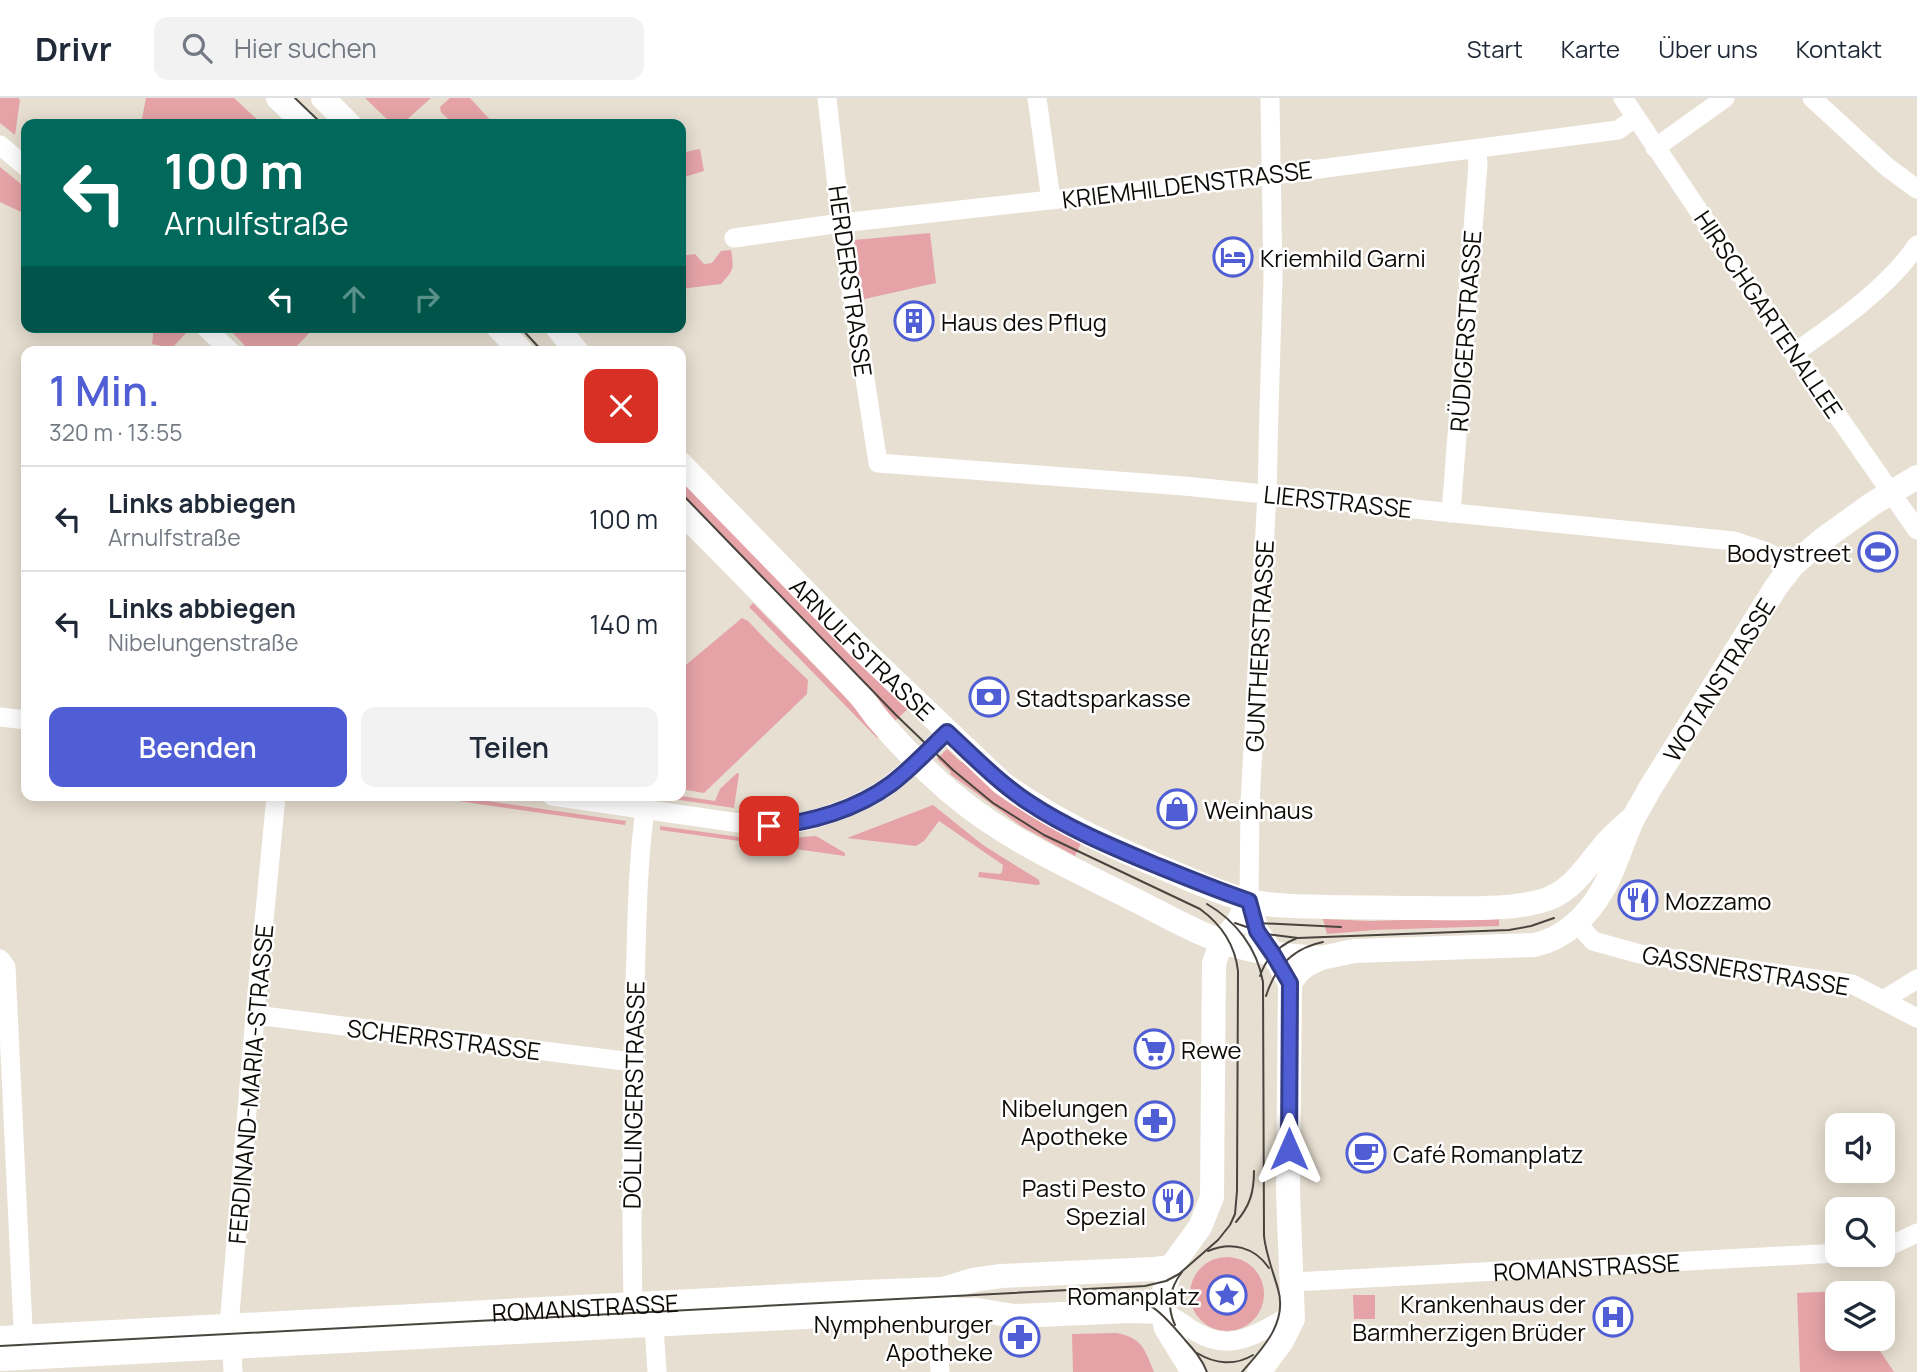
<!DOCTYPE html>
<html lang="de">
<meta charset="utf-8">
<style>
body{margin:0;font-family:Manrope,sans-serif;background:#f2f2f3;color:#1f2937;height:100vh;display:flex;flex-direction:column;font-size:26px;white-space:nowrap}
*{box-sizing:border-box;margin:0}
p{font-size:23px;color:#747a83}
.icon{flex:none;width:38px;height:38px;fill:none;stroke:currentColor;stroke-width:2;stroke-linecap:round;stroke-linejoin:round}
.map{position:relative;flex:1;overflow:hidden}
.side{position:absolute;left:21px;top:248px;width:665px;height:455px;display:flex;flex-direction:column;background:#fff;border-radius:14px;box-shadow:0 4px 18px #0003}
.side>*{flex:none}
.hud{position:absolute;left:21px;top:21px;width:665px;height:214px;border-radius:14px;box-shadow:0 4px 18px #0003;background:#00695c;color:#fff;overflow:hidden}
.tools{position:absolute;left:1825px;top:1015px;display:grid;gap:14px}
.tools a{display:grid;place-items:center;width:70px;height:70px;border-radius:14px;background:#fff;box-shadow:0 4px 18px #0003;font-size:35px}
.pin{position:absolute;display:grid;place-items:center;width:60px;height:60px;color:#fff;margin:-30px;border-radius:14px;box-shadow:0 4px 10px #0006}
.me{position:absolute;width:77px;margin:-38px;rotate:0deg;stroke-linejoin:round;filter:drop-shadow(0 0 5px #0008)}
.turn{display:flex;align-items:center;gap:24px;height:147px;padding:0 28px;font-size:32px}
.turn .icon{width:91px;height:91px;stroke-width:2.5}
.turn b{display:block;font-size:49px;line-height:60px}
.lanes{display:flex;align-items:center;height:66px;padding:0 28px;background:#0003;justify-content:center;gap:35px;direction:ltr}
.lanes .off{opacity:.35}
.round{display:grid;place-items:center;flex:none;width:74px;height:74px;border-radius:14px;background:#f2f2f3}
.head{display:flex;align-items:center;justify-content:space-between;height:119px;padding:0 28px}
h1{font-size:42px;font-weight:600;line-height:52px;color:#4f5ed4}
.primary-button{display:flex;gap:14px;margin-top:auto;padding:14px 28px}
.primary-button a{flex:1;height:80px;border-radius:14px;background:#4f5ed4;color:#fff;font-size:28px;font-weight:600;line-height:80px;text-align:center}
.primary-button a+a{background:#f2f2f3;color:#1f2937}
ul{padding:0;list-style:none}
li{display:flex;align-items:center;gap:21px;height:105px;padding:0 28px;border-top:2px solid #e0e1e3}
li div{flex:1}
li b{display:block;font-size:26px}
li em{font-style:normal}
header{display:flex;align-items:center;gap:42px;box-sizing:border-box;height:98px;padding:0 35px;background:#fff;border-bottom:2px solid #e0e1e3}
header strong{font-size:33px}
nav{display:flex;gap:38px;margin-inline-start:auto;font-size:24px}
.search{width:490px;height:63px;background:#f2f2f3;display:flex;align-items:center;gap:18px;box-sizing:border-box;padding:0 24px;border-radius:14px;color:#747a83;font-size:26px}
.map>svg:first-child{display:block}
</style>
<header>
<strong>Drivr</strong>
<div class="search"><svg class="icon" aria-label="search" viewBox="0 0 24 24"><circle cx="10" cy="10" r="6"/><path d="M15 15l6 6"/></svg>Hier suchen</div>
<nav><a>Start</a><a>Karte</a><a>Über uns</a><a>Kontakt</a></nav>
</header>
<div class="map">
<svg width="1917" height="1274" viewBox="0 0 1917 1274">
<rect width="100%" height="100%" fill="#e7dfd1"/>
<!-- green -->
<g fill="#e5a3a7">
<path d="M0,0H18L20,2L15,37L0,25Z"/>
<path d="M146,0H234L262,26H141Z"/>
<path d="M365,0H431L402,26H392Z"/>
<path d="M450,0H470L494,26H453L441,14L440,9Z"/>
<path d="M700,51L704,73L681,80V55Z"/>
<path d="M0,69L26,90V142L22,129L21,114L0,104Z"/>
<path d="M930,135L936,185L860,202L854,142Z"/>
<path d="M731,152C734,171 734,172 721,186L681,191V158L695,156L704,166L712,165L721,153Z"/>
<path d="M154,229H181L187,234L172,250L152,246Z"/>
<path d="M227,229H315L291,254H251Z"/>
<path d="M681,377L911,608L894,624L858,582L681,400Z"/>
<path d="M753,505L882,636L877,640L749,509Z"/>
<path d="M742,520L748,523L769,545L808,582L807,596L704,695L681,691V571Z"/>
<path d="M947,651L961,664L963,662L1082,743L1075,758L1021,728L950,676L951,674L937,661Z"/>
<path d="M737,675L739,676L734,710L653,698H681L715,703L720,691Z"/>
<path d="M423,698H452L626,723L625,727Z"/>
<path d="M933,707L983,747L1039,782L1040,786L1037,787L978,779L979,774L1000,776L1002,774L1003,767L939,723L924,743L916,748L847,740Z"/>
<path d="M660,728L761,742L816,738L845,755V758L660,732Z"/>
<path d="M1499,819V828L1374,832L1327,836L1323,821L1370,823Z"/>
<circle cx="1227" cy="1196" r="37"/>
<path d="M1839,1193L1841,1195H1838V1241H1872L1894,1274H1800L1797,1195Z"/>
<path d="M1353,1197H1375V1221H1354Z"/>
<path d="M1116,1235C1142,1239 1145,1252 1154,1274H1073L1072,1236Z"/>
</g>
<g fill="none" stroke-linecap="round" stroke-linejoin="round">
<!-- minor -->
<g stroke="#fff" stroke-width="19">
<path d="M827,0L841,125L878,365L1184,388L1734,443L1767,454L1793,467"/>
<path d="M1037,0L1051,102"/>
<path d="M1623,0L1794,255L1917,432"/>
<path d="M1812,0L1887,69L1917,91"/>
<path d="M0,47L26,69"/>
<path d="M1655,50L1725,0"/>
<path d="M734,140L841,125L1250,80L1618,32L1635,20"/>
<path d="M205,229L231,254"/>
<path d="M1794,255C1836,226 1889,189 1917,147"/>
<path d="M1451,415L1478,65L1476,51"/>
<path d="M0,619L26,622"/>
<path d="M552,698L739,725C757,727 775,729 793,726C826,719 864,706 892,685C911,670 929,651 947,634"/>
<path d="M645,712C637,770 637,829 635,887C632,994 631,1100 633,1207L654,1227L657,1274"/>
<path d="M1249,803L1250,705L1267,396L1269,312L1273,181L1270,0"/>
<path d="M1577,825L1593,843L1640,856L1852,886L1917,920"/>
<path d="M0,861L6,869L24,1252"/>
<path d="M1883,902L1917,881"/>
<path d="M255,917L632,964"/>
<path d="M1883,1151L1917,1135"/>
<path id="s1" d="M1293,1184L1838,1155"/>
<path d="M936,1198L940,1274"/>
<path d="M1162,1214C1175,1218 1184,1228 1196,1234C1233,1256 1259,1234 1293,1216"/>
<path d="M233,1274L230,1216L255,917L276,698"/>
</g>
<!-- major -->
<g stroke="#fff" stroke-width="24">
<path d="M278,0L305,26"/>
<path d="M323,0L349,26"/>
<path d="M498,229L522,254"/>
<path d="M557,229L577,254"/>
<path id="s2" d="M681,366L858,548L1002,685C1055,723 1110,748 1170,773C1196,784 1222,796 1249,803C1275,809 1302,808 1328,809C1360,809 1392,810 1424,810C1458,810 1518,813 1550,800C1577,789 1591,761 1610,741C1617,734 1625,727 1633,720"/>
<path d="M681,413C739,472 798,531 855,592C864,601 870,611 878,621C899,646 924,671 949,693C1004,740 1063,766 1127,798C1166,817 1204,841 1248,851C1272,857 1297,858 1321,860"/>
<path d="M1249,803L1257,833L1273,856L1290,885L1288,1095L1293,1221L1282,1243L1259,1274"/>
<path id="s3" d="M1290,885L1298,874L1308,866L1321,860L1354,853L1534,847C1564,841 1588,818 1603,791C1616,769 1622,743 1633,721C1638,711 1644,702 1649,692L1776,489L1793,467L1822,442L1872,406L1917,379"/>
<path id="s4" d="M0,1240L861,1194L943,1191L973,1182L1001,1178L1155,1171L1171,1169"/>
<path d="M0,1261L937,1212H978L1014,1218L1130,1213L1162,1214"/>
<path d="M1193,1274L1166,1230L1162,1214L1163,1197L1171,1169L1200,1129L1212,1099L1214,865L1222,843L1237,826L1249,803"/>
</g>
<!-- tram -->
<g stroke="#49453e" stroke-width="2">
<path d="M295,0L322,26"/>
<path d="M520,229L543,254"/>
<path d="M1207,806C1236,823 1257,850 1263,884L1264,1138C1266,1157 1273,1173 1278,1191C1288,1225 1262,1251 1242,1274"/>
<path d="M1235,825L1267,836L1298,840L1509,832L1531,828L1554,820"/>
<path d="M1257,825L1341,829"/>
<path d="M1260,878C1266,860 1280,847 1297,840"/>
<path d="M1266,898C1275,869 1293,850 1323,844"/>
<path d="M1236,1124C1250,1108 1254,1094 1254,1073"/>
<path d="M1208,1153C1231,1143 1255,1149 1269,1170"/>
<path d="M1112,1199C1148,1197 1164,1217 1185,1242C1194,1252 1202,1261 1207,1274"/>
<path d="M1175,1227C1166,1208 1169,1191 1182,1174"/>
<path d="M0,1248L1145,1188L1166,1183L1179,1176L1218,1142L1230,1127L1235,1116L1237,1093L1238,873C1235,846 1222,827 1200,811L1044,737L993,705L953,672L896,617L681,395"/>
<path d="M1197,1255C1215,1266 1235,1268 1253,1257"/>
</g>
</g>
<g fill="none" stroke-linecap="round" stroke-linejoin="round">
<!-- route casing -->
<g stroke="#333d8a" stroke-width="18">
<path id="route" d="M769,728C811,725 857,711 891,686C911,671 929,651 947,634C973,658 998,684 1028,704C1067,730 1110,748 1153,766C1185,779 1216,792 1249,803L1257,833L1273,856L1290,885L1289,1051"/>
</g>
<!-- route -->
<use href="#route" stroke="#4f5ed4" stroke-width="12"/>
</g>
<!-- icons -->
<defs>
<g id="hotel-ring" transform="scale(2.0125)"><circle r="9.5" fill="#fff" stroke="#4f5ed4" stroke-width="1.5"/><path d="M-6-4.5h1.5V1H6V5H4.5V3h-9V5H-6ZM-4 0a1.8 1.8 0 1 1 3.6 0ZM.5 0V-2.5h3Q6-2.5 6 0Z" fill="#4f5ed4"/></g>
<g id="building-ring" transform="scale(2.0125)"><circle r="9.5" fill="#fff" stroke="#4f5ed4" stroke-width="1.5"/><path d="M-4-6H4V6H1V3H-1V6H-4ZM-2.5-4.3h1.7v1.8h-1.7ZM.8-4.3h1.7v1.8H.8ZM-2.5-1h1.7V.8h-1.7ZM.8-1h1.7V.8H.8Z" fill="#4f5ed4"/></g>
<g id="stadium-ring" transform="scale(2.0125)"><circle r="9.5" fill="#fff" stroke="#4f5ed4" stroke-width="1.5"/><path d="M0-5a6.5 5 0 1 0 0 10a6.5 5 0 1 0 0-10ZM-3.5-1.8h7v3.6h-7Z" fill="#4f5ed4"/></g>
<g id="bank-ring" transform="scale(2.0125)"><circle r="9.5" fill="#fff" stroke="#4f5ed4" stroke-width="1.5"/><path d="M-6-4H6V4H-6ZM0-2.3a2.3 2.3 0 1 0 0 4.6a2.3 2.3 0 1 0 0-4.6Z" fill="#4f5ed4"/></g>
<g id="shop-ring" transform="scale(2.0125)"><circle r="9.5" fill="#fff" stroke="#4f5ed4" stroke-width="1.5"/><path d="M-5-2.5h2.3a2.7 3.5 0 0 1 5.4 0H5L5.5 6h-11ZM-1.5-2.5h3a1.5 2.3 0 0 0-3 0Z" fill="#4f5ed4"/></g>
<g id="restaurant-ring" transform="scale(2.0125)"><circle r="9.5" fill="#fff" stroke="#4f5ed4" stroke-width="1.5"/><path d="M-5-6h1v4h1v-4h1v4h1v-4h1v5L-1.5 .5V6h-2V.5L-5-1ZM5-6V6H3V1.5H1.5Q1.5-4 5-6Z" fill="#4f5ed4"/></g>
<g id="supermarket-ring" transform="scale(2.0125)"><circle r="9.5" fill="#fff" stroke="#4f5ed4" stroke-width="1.5"/><path d="M-6-5.5h2.5l.6 2H6L4.5 2H-2.5L-4.4-4H-6ZM-1.5 3.2a1.3 1.3 0 1 0 .1 0ZM3 3.2a1.3 1.3 0 1 0 .1 0Z" fill="#4f5ed4"/></g>
<g id="pharmacy-ring" transform="scale(2.0125)"><circle r="9.5" fill="#fff" stroke="#4f5ed4" stroke-width="1.5"/><path d="M-2-6h4v4h4v4h-4v4h-4v-4h-4v-4h4Z" fill="#4f5ed4"/></g>
<g id="cafe-ring" transform="scale(2.0125)"><circle r="9.5" fill="#fff" stroke="#4f5ed4" stroke-width="1.5"/><path d="M-5.5-4.5H6V0H3Q3 3.5 0 3.5H-2.5Q-5.5 3.5-5.5 0ZM3-3.2v2h1.7v-2ZM-6 4.5H4V6H-6Z" fill="#4f5ed4"/></g>
<g id="sight-ring" transform="scale(2.0125)"><circle r="9.5" fill="#fff" stroke="#4f5ed4" stroke-width="1.5"/><path d="M0-6L1.8-2.2L6-1.7L2.9 1.2L3.7 5.4L0 3.3L-3.7 5.4L-2.9 1.2L-6-1.7L-1.8-2.2Z" fill="#4f5ed4"/></g>
<g id="hospital-ring" transform="scale(2.0125)"><circle r="9.5" fill="#fff" stroke="#4f5ed4" stroke-width="1.5"/><path d="M-5-5h3v3.5h4V-5h3V5h-3V1.5h-4V5h-3Z" fill="#4f5ed4"/></g>
</defs>
<g fill-rule="evenodd">
<use href="#hotel-ring" x="1233" y="159"/>
<use href="#building-ring" x="914" y="223"/>
<use href="#stadium-ring" x="1878" y="454"/>
<use href="#bank-ring" x="989" y="599"/>
<use href="#shop-ring" x="1177" y="711"/>
<use href="#restaurant-ring" x="1638" y="802"/>
<use href="#supermarket-ring" x="1154" y="951"/>
<use href="#pharmacy-ring" x="1155" y="1023"/>
<use href="#cafe-ring" x="1366" y="1055"/>
<use href="#restaurant-ring" x="1173" y="1103"/>
<use href="#sight-ring" x="1227" y="1197"/>
<use href="#hospital-ring" x="1613" y="1219"/>
<use href="#pharmacy-ring" x="1020" y="1239"/>
</g>
<g text-anchor="middle" dominant-baseline="central" stroke-width="5" stroke-linejoin="round" paint-order="stroke">
<!-- street labels -->
<g font-size="24" fill="#0e0b07" stroke="#fff">
<text transform="translate(1187 86) rotate(-7)">KRIEMHILDENSTRASSE</text>
<text transform="translate(851 183) rotate(82)">HERDERSTRASSE</text>
<text transform="translate(1769 216) rotate(56)">HIRSCHGARTENALLEE</text>
<text transform="translate(1465 233) rotate(-86)">RÜDIGERSTRASSE</text>
<text transform="translate(1338 403) rotate(6)">LIERSTRASSE</text>
<text transform="translate(1259 548) rotate(-87)">GUNTHERSTRASSE</text>
<text stroke="none"><textPath href="#s2" startOffset="259">ARNULFSTRASSE</textPath></text>
<text stroke="none"><textPath href="#s3" startOffset="586">WOTANSTRASSE</textPath></text>
<text transform="translate(1746 872) rotate(9)">GASSNERSTRASSE</text>
<text transform="translate(444 941) rotate(7)">SCHERRSTRASSE</text>
<text transform="translate(250 986) rotate(-85)">FERDINAND-MARIA-STRASSE</text>
<text transform="translate(633 997) rotate(-89)">DÖLLINGERSTRASSE</text>
<text stroke="none"><textPath href="#s1" startOffset="294">ROMANSTRASSE</textPath></text>
<text stroke="none"><textPath href="#s4" startOffset="586">ROMANSTRASSE</textPath></text>
</g>
<!-- poi labels -->
<g font-size="24" fill="#0e0b07" stroke="#fff" text-anchor="start">
<text x="1260" y="159">Kriemhild Garni</text>
<text x="941" y="223">Haus des Pflug</text>
<text x="1851" y="454" text-anchor="end">Bodystreet</text>
<text x="1016" y="599">Stadtsparkasse</text>
<text x="1204" y="711">Weinhaus</text>
<text x="1665" y="802">Mozzamo</text>
<text x="1181" y="951">Rewe</text>
<text x="1128" y="1009" text-anchor="end">Nibelungen<tspan x="1128" dy="28">Apotheke</tspan></text>
<text x="1393" y="1055">Café Romanplatz</text>
<text x="1146" y="1089" text-anchor="end">Pasti Pesto<tspan x="1146" dy="28">Spezial</tspan></text>
<text x="1200" y="1197" text-anchor="end">Romanplatz</text>
<text x="1586" y="1205" text-anchor="end">Krankenhaus der<tspan x="1586" dy="28">Barmherzigen Brüder</tspan></text>
<text x="993" y="1225" text-anchor="end">Nymphenburger<tspan x="993" dy="28">Apotheke</tspan></text>
</g>
</g>
</svg>
<div class="tools">
<a><svg class="icon" aria-label="sound" viewBox="0 0 24 24"><path d="M4 9h4l5-4v14l-5-4H4zM17 9q2 3 0 6"/></svg></a>
<a><svg class="icon" aria-label="search" viewBox="0 0 24 24"><circle cx="10" cy="10" r="6"/><path d="M15 15l6 6"/></svg></a>
<a><svg class="icon" aria-label="layers" viewBox="0 0 24 24"><path d="M12 4l9 5-9 5-9-5zM3 14l9 5 9-5"/></svg></a>
</div>
<div class="pin" style="left:769px;top:728px;background:#d93025"><svg class="icon" aria-label="arrive" viewBox="0 0 24 24"><path d="M6 21V4h12l-3 4 3 4H6"/></svg></div>
<svg class="me" style="left:1289px;top:1051px" viewBox="-20 -20 40 40"><path d="M0-17L14 15 0 8-14 15z" fill="#4f5ed4" stroke="#fff" stroke-width="4"/></svg>
<div class="hud">
<div class="turn"><svg class="icon" aria-label="left" viewBox="0 0 24 24"><path d="M17 20v-9H6M10 6l-5 5 5 5"/></svg><div><b>100 m</b>Arnulfstraße</div></div>
<div class="lanes"><svg class="icon" aria-label="left" viewBox="0 0 24 24"><path d="M17 20v-9H6M10 6l-5 5 5 5"/></svg><svg class="icon off" aria-label="ahead" viewBox="0 0 24 24"><path d="M12 20V5M6 11l6-6 6 6"/></svg><svg class="icon off" aria-label="right" viewBox="0 0 24 24"><path d="M7 20v-9h11M14 6l5 5-5 5"/></svg></div>
</div>
<section class="side">
<div class="head"><div><h1>1 Min.</h1><p>320 m · 13:55</p></div><a class="round" style="background:#d93025;color:#fff"><svg class="icon" aria-label="close" viewBox="0 0 24 24"><path d="M6 6l12 12M18 6L6 18"/></svg></a></div>
<ul>
<li><svg class="icon" aria-label="left" viewBox="0 0 24 24"><path d="M17 20v-9H6M10 6l-5 5 5 5"/></svg><div><b>Links abbiegen</b><p>Arnulfstraße</p></div><em>100 m</em></li>
<li><svg class="icon" aria-label="left" viewBox="0 0 24 24"><path d="M17 20v-9H6M10 6l-5 5 5 5"/></svg><div><b>Links abbiegen</b><p>Nibelungenstraße</p></div><em>140 m</em></li>
</ul>
<div class="primary-button"><a>Beenden</a><a>Teilen</a></div>
</section>
</div>
